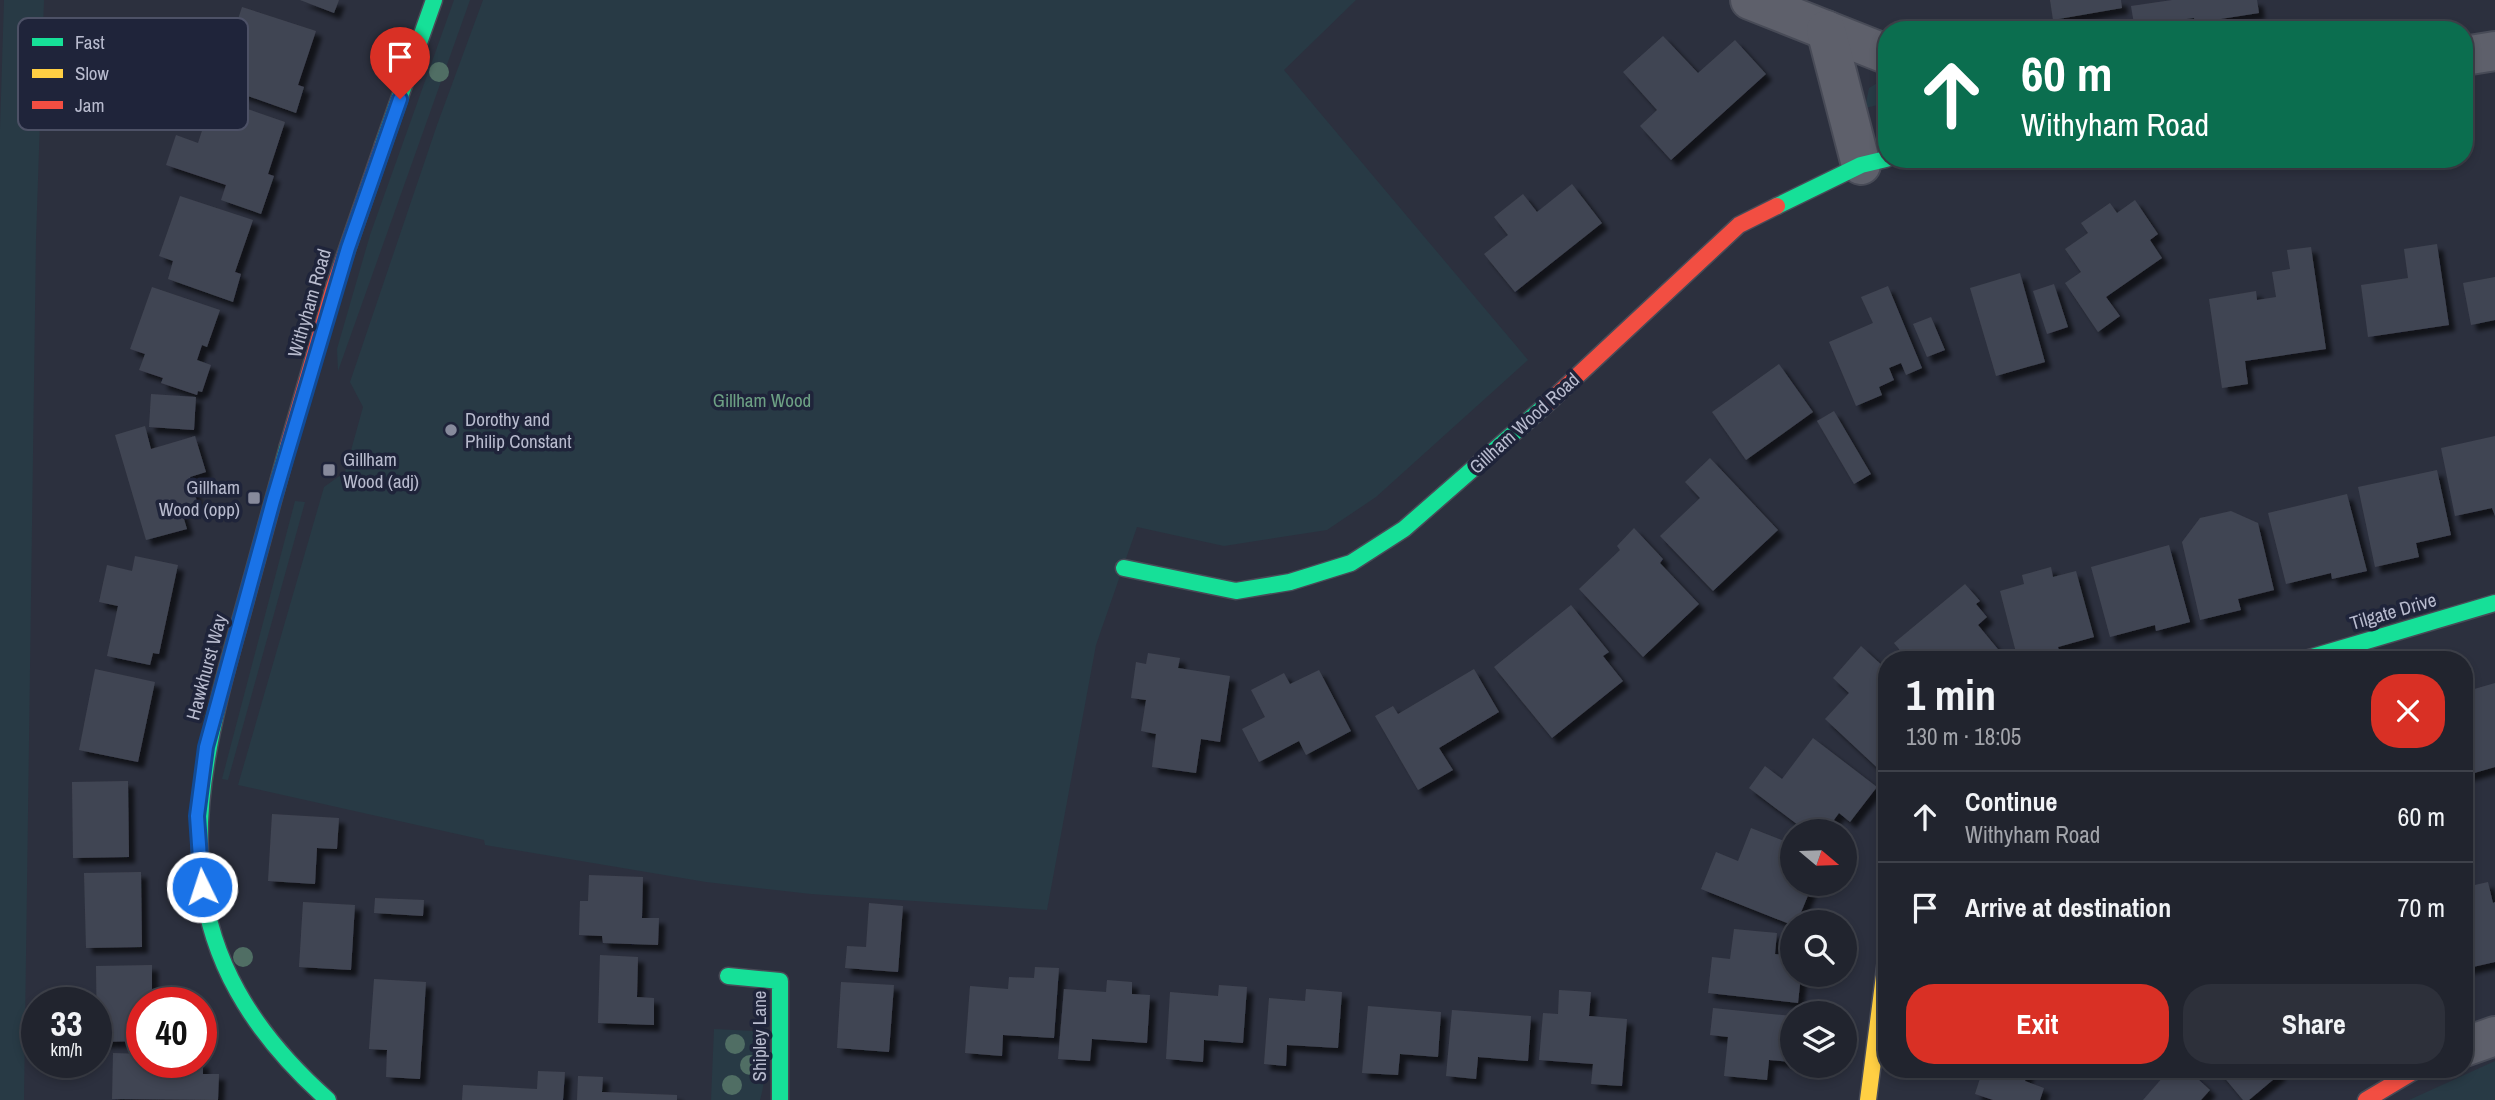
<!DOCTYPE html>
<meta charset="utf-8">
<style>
body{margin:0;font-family:"Archivo Narrow",sans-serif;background:#2d303a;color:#f1f3f6;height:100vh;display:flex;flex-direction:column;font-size:26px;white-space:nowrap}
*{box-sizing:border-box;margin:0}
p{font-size:23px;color:#a2a4aa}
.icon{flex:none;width:38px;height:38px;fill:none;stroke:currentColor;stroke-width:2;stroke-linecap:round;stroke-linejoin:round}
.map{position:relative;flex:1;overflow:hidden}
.panel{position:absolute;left:1878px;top:651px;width:595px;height:427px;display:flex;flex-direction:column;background:#21242e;border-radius:28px;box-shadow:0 4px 10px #0003,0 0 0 2px #3e414a}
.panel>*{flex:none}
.guide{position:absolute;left:1878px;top:21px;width:595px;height:147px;border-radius:28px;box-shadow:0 4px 10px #0003,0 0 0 2px #3e414a;background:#0b6e4f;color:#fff;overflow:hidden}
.needle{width:46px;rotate:109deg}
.buttons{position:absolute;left:1780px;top:819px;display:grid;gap:14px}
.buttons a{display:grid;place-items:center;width:77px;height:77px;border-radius:50%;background:#21242e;box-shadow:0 4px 10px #0003,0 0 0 2px #3e414a;font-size:35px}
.speed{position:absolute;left:21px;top:987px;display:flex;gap:14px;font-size:35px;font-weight:700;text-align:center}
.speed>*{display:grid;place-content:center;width:91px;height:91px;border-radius:50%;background:#21242e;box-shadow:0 4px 10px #0003,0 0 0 2px #3e414a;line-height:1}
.speed small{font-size:18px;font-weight:400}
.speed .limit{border:10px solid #d22;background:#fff;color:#111}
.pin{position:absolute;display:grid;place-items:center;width:60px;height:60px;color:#fff;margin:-72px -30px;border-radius:50% 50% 50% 0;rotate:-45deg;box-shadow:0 0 7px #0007}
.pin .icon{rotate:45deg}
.me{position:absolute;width:77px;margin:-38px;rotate:356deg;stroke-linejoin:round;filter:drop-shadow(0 0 5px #0008)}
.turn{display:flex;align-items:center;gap:24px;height:147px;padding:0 28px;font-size:32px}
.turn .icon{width:91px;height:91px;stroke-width:2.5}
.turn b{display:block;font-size:49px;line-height:60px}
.round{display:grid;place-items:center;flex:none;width:74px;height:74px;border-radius:28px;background:#2d303a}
.headline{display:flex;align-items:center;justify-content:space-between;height:119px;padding:0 28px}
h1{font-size:42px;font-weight:700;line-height:52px}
.action{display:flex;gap:14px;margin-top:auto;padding:14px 28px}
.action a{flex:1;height:80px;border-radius:28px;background:#d93025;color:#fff;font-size:28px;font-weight:700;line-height:80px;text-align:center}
.action a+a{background:#2d303a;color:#f1f3f6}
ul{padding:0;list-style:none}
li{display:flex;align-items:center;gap:21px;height:91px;padding:0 28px;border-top:2px solid #3e414a}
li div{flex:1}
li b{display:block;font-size:26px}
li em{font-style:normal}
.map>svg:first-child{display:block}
</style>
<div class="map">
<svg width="2495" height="1100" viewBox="0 0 2495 1100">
<defs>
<filter id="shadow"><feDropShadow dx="6" dy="6" stdDeviation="2" flood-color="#0009"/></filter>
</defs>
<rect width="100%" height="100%" fill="#2c303e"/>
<!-- green -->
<g fill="#283a45">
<path d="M4,0H44L36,239L24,1100H0V129Z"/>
<path d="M454,0H470L338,371L337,349L370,235Z"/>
<path d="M483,0H1356L1284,70L1528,360L1376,497L1327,530L1224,546L1137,527L1096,645L1047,910L811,894L706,882L485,845L484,840L238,785L324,487L345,472L363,407L350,382L437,125Z"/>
<path d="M1886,78V123L1878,105L1865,108L1869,88Z"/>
<path d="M295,501L305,502L228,780L222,779Z"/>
<path d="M714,1029L754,1031C768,1047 766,1080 760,1100H711Z"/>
<path d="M2495,1061V1100H2409Z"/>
</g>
<!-- building -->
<g fill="#414552" filter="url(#shadow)">
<path d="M300,0H339L334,13Z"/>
<path d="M2050,0H2121L2122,8L2053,20Z"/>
<path d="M2172,0H2257L2259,13L2195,23L2194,18L2171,21L2172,29L2168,30H2135L2131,6Z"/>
<path d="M242,7L316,31L298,85L304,87L296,113L228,89L233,75L221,71Z"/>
<path d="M1663,36L1698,73L1735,40L1766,74L1671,160L1640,126L1657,110L1623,72Z"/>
<path d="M213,97L285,122L268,174L274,176L261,214L221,200L226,185L166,165L176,135L198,143Z"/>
<path d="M1572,184L1602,223L1515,292L1484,254L1508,235L1494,217L1523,194L1537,212Z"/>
<path d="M180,196L253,220L235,272L241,274L233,302L168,279L173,261L159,256Z"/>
<path d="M2135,200L2158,234L2150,240L2162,258L2106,297L2120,316L2098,332L2065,283L2081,272L2065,249L2088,233L2081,223L2110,203L2117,213Z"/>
<path d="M2437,244L2449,325L2368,337L2361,285L2408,278L2404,249Z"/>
<path d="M2311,247L2326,349L2245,361L2248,384L2222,388L2209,299L2256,291L2257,300L2276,297L2272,272L2290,269L2287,250Z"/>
<path d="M2020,273L2045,362L1996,376L1970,288Z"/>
<path d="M2495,277V320L2471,325L2463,283Z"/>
<path d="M2054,284L2068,327L2047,334L2033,291Z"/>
<path d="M1888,286L1922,368L1906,375L1901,363L1889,368L1894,380L1879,387L1882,395L1856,406L1829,342L1873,323L1861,297Z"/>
<path d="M152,287L220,310L207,347L202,345L197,360L211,365L202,392L198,391L197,395L161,383L163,378L139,370L145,354L130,349Z"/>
<path d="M1931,317L1945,350L1927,357L1913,324Z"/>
<path d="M1779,364L1813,412L1746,460L1712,412Z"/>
<path d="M151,394L196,397L194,430L149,427Z"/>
<path d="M1834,411L1871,474L1854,484L1817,421Z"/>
<path d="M145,426L151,449L195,436L206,472L190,477L198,505L181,509L187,529L146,540L115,435Z"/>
<path d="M2495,436V516L2492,508L2455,516L2441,448Z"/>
<path d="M1710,458L1778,530L1713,591L1660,536L1700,498L1685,482Z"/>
<path d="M2437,470L2451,535L2416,543L2419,557L2375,567L2358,487Z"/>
<path d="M2347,494L2367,571L2332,579L2331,573L2286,584L2268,513Z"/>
<path d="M2231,511L2258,523L2274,590L2238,599L2241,610L2200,620L2182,542L2200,518Z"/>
<path d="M1634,528L1663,559L1660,563L1699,604L1643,657L1579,589L1620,550L1617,546Z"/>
<path d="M2169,545L2190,622L2156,631L2155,625L2110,637L2091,567Z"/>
<path d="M135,556L178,565L159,654L153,653L150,665L107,656L118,606L99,602L107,565L132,571Z"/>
<path d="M2051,567L2053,577L2076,571L2094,637L2058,647L2061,658L2018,660L2000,591L2024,584L2022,575Z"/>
<path d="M1965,584L1980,601L1976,604L1987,617L1978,625L2007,660H1908L1894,643Z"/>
<path d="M1571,605L1609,652L1603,656L1623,681L1552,738L1494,667Z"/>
<path d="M1861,646L1886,669L1885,775L1825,719L1849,693L1833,678Z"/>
<path d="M1148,653L1180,658L1178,668L1230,676L1220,742L1201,739L1196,773L1152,767L1156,734L1141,731L1146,700L1131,698L1136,662L1146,664Z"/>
<path d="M95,669L155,682L138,762L79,750Z"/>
<path d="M1474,669L1499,712L1439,748L1453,770L1418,790L1375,716L1393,706L1398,714Z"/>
<path d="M1319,670L1351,731L1306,755L1299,741L1259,762L1242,729L1265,717L1251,690L1284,673L1290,684Z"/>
<path d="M2495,683V767L2464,776V692Z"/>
<path d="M1813,738L1877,787L1850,822L1839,813L1826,831H1806L1749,788L1765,766L1782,779Z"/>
<path d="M128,781L129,857L73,858L72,782Z"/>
<path d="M272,814L339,818L337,849L317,848L315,884L268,881Z"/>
<path d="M1751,828L1792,844V884L1812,886L1797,922H1792V925L1701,889L1716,852L1738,861Z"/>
<path d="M141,872L142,947L86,948L84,873Z"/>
<path d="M589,875L643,877L642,918H659L658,945L603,943L602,936L579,935L580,901H588Z"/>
<path d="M2488,882L2493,903L2495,902V962L2464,969V910L2471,908L2466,887Z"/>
<path d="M375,898L424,900L423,916L374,913Z"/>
<path d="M303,902L355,905L351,970L299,967Z"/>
<path d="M869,903L903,906L898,972L845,968L847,946L866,947Z"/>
<path d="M1734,929L1777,933L1775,954L1792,956V975H1801L1798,1003L1708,993L1712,957L1730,959Z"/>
<path d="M600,955L638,957L637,997L654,998V1025L598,1023Z"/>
<path d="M152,965V1003H142V1041L97,1042L96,966Z"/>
<path d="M1035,967L1059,968L1054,1038L1003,1035L1002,1056L965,1053L970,986L1008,989L1009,977L1034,978Z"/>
<path d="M374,979L426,982L420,1079L386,1077L387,1050L369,1049Z"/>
<path d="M1107,980L1132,982V994L1150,995L1147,1043L1092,1039L1090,1061L1058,1059L1064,989L1106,992Z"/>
<path d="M841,982L894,985L889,1052L837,1048Z"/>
<path d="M1219,985L1247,987L1243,1043L1204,1040L1203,1062L1166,1059L1170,992L1218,996Z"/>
<path d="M1306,989L1342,992L1338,1048L1287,1045L1286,1066L1264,1064L1269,998L1305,1001Z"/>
<path d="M1559,990L1591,992L1589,1016L1627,1019L1622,1086L1591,1084L1593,1064L1539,1060L1543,1013L1558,1014Z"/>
<path d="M1368,1006L1441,1012L1438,1057L1400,1054L1398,1075L1362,1073Z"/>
<path d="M1713,1008L1792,1016V1062L1769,1060L1767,1080L1724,1076L1728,1037L1710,1035Z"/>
<path d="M1452,1010L1531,1016L1528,1061L1478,1057L1476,1079L1446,1076Z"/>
<path d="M113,1053L142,1054V1062H203V1074H219L218,1100L112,1099Z"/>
<path d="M1974,1069H2029L2025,1081L2044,1088L2040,1100H1993L1975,1094L1982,1072Z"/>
<path d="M2170,1069H2187L2210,1090L2201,1100H2143Z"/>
<path d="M2217,1069H2277L2280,1074L2249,1100H2243Z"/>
<path d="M538,1071L565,1072L563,1100H462L463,1085L537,1089Z"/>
<path d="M578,1076L603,1077L602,1092L677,1095V1100H577Z"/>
</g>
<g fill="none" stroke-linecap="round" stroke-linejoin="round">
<!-- street casing -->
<g stroke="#484b57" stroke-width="42">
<g id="street">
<path d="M1750,0L1886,54"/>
<path d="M1826,30L1861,165"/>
<path d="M2464,56L2495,51"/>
<path d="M2464,1047L2495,1036"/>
</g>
</g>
<!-- fast casing -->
<g stroke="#484b57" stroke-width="19">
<g id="fast">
<path d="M383,145L434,0"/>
<path d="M1777,206L1861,165L1886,159"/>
<path d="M288,446C272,505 256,565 239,625C184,816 165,955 328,1100"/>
<path d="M1124,568L1236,591L1290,582L1351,563L1404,529L1546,405"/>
<path d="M2302,660L2495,603"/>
<path d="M728,976L780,981V1100"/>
</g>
</g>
<!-- slow casing -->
<g stroke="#484b57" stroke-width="19">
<path id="slow" d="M1868,1100L1886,960"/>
</g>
<!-- jam casing -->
<g stroke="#484b57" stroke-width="19">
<g id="jam">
<path d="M1546,405L1739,225L1777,206"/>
<path d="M288,446L334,287L383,145"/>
<path d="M2366,1100L2418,1069"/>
</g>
</g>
<!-- street -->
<use href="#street" stroke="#5e606b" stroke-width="38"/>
<!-- fast -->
<use href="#fast" stroke="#16e098" stroke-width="16"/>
<!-- slow -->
<use href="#slow" stroke="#ffcf43" stroke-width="16"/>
<!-- jam -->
<use href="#jam" stroke="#f24e42" stroke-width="16"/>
</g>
<!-- trees -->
<g fill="#506e64">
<circle cx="439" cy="72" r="10"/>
<circle cx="243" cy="957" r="10"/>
<circle cx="735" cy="1044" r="10"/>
<circle cx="750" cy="1065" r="10"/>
<circle cx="732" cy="1085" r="10"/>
</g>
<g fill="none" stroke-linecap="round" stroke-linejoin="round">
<!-- route casing -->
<g stroke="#114b97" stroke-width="18">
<path id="route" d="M202,887L197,816L206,747L273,501L348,248L400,99"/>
</g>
<!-- route -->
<use href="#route" stroke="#1a73e8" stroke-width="12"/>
</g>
<!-- markers -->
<g fill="#878a9c" stroke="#1f243a" stroke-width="2.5">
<circle cx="451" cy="430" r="7"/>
<rect x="322" y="463" width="14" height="14" rx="3.5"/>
<rect x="247" y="491" width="14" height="14" rx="3.5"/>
</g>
<g text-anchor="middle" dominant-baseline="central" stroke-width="7" stroke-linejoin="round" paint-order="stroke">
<!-- street labels -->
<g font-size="19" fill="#b8bbce" stroke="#1f243a">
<text transform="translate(309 303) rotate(-74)">Withyham Road</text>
<text transform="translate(1524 423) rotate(-42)">Gillham Wood Road</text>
<text transform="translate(2393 611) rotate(-16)">Tilgate Drive</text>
<text transform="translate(206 667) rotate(-75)">Hawkhurst Way</text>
<text transform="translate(759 1036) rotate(-90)">Shipley Lane</text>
</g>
<!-- park labels -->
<g font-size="19" fill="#6da084" stroke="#1f243a">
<text x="762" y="400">Gillham Wood</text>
</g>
<!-- poi labels -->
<g font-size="19" fill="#b8bbce" stroke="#1f243a" text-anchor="start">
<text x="465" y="419">Dorothy and<tspan x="465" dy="22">Philip Constant</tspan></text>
<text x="343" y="459">Gillham<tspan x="343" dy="22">Wood (adj)</tspan></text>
<text x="240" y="487" text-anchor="end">Gillham<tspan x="240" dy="22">Wood (opp)</tspan></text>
</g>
</g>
<!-- legend -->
<rect x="18" y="18" width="230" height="112" rx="10" fill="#1f243a" stroke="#4d5166" stroke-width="2"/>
<rect x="32" y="38" width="31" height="8" fill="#16e098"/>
<rect x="32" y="69" width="31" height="9" fill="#ffcf43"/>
<rect x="32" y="101" width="31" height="8" fill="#f24e42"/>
<g font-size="19" fill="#b8bbce">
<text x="75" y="49">Fast</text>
<text x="75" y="80">Slow</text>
<text x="75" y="112">Jam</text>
</g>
</svg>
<div class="buttons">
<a><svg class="needle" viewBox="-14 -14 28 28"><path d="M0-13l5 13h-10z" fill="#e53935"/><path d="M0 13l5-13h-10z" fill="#a2a4aa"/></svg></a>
<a><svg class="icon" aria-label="search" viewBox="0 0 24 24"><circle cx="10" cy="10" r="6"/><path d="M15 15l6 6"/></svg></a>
<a><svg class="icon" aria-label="layers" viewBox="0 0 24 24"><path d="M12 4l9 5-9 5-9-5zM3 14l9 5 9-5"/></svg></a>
</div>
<div class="speed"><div>33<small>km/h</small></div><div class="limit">40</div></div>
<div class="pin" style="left:400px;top:99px;background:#d93025"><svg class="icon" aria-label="arrive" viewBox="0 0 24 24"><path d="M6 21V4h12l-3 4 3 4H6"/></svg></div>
<svg class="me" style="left:202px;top:887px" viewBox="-20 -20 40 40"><circle r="17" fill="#1a73e8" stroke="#fff" stroke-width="3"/><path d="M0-11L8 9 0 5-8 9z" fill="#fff"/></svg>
<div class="guide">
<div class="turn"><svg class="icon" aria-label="ahead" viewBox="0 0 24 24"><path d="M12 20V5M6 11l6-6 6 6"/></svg><div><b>60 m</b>Withyham Road</div></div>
</div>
<section class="panel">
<div class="headline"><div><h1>1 min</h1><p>130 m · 18:05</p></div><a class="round" style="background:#d93025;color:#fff"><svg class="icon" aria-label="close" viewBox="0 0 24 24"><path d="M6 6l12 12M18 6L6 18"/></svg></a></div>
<ul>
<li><svg class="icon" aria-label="ahead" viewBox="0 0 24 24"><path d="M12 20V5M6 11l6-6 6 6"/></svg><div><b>Continue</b><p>Withyham Road</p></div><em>60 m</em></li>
<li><svg class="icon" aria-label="arrive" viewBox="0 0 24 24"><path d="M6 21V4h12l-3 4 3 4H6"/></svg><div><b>Arrive at destination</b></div><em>70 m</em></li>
</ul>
<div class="action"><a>Exit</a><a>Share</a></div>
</section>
</div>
